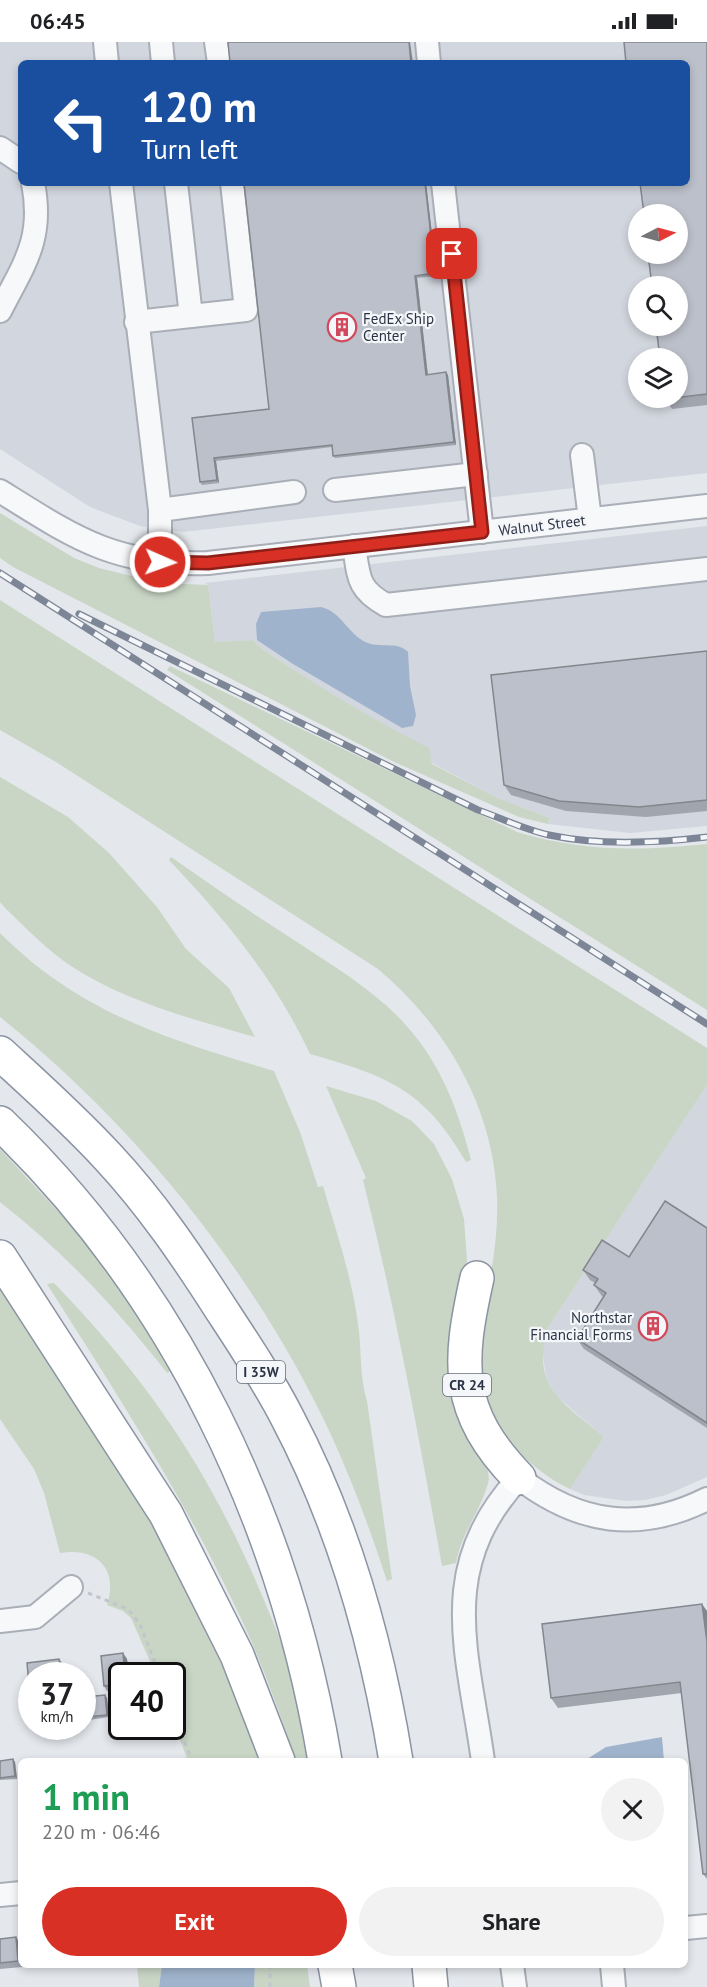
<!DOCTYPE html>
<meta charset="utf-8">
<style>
body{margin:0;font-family:"PT Sans",sans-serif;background:#f2f2f2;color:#202124;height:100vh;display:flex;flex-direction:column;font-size:22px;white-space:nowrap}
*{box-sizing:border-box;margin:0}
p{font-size:20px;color:#757577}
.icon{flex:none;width:33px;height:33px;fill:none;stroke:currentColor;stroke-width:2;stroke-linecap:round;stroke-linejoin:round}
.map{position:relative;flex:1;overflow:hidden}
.drawer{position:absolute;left:18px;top:1716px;width:670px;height:210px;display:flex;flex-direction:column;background:#fff;border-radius:9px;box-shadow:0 3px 9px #0003}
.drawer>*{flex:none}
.hud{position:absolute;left:18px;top:18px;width:672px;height:126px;border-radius:9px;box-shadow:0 3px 9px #0003;background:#1a4fa0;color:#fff;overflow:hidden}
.needle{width:39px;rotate:84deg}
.fabs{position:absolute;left:628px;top:162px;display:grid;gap:12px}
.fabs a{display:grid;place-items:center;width:60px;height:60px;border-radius:50%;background:#fff;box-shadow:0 3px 9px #0003;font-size:30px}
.speed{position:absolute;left:18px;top:1620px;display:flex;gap:12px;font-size:30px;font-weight:700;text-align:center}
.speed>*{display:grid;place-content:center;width:78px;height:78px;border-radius:50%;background:#fff;box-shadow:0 3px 9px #0003;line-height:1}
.speed small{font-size:15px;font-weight:400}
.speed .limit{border:3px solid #111;border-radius:9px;background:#fff;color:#111}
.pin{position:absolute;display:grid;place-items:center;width:51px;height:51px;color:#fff;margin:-26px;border-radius:12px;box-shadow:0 3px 9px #0006}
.me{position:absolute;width:66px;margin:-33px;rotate:92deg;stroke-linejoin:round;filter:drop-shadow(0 0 4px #0008)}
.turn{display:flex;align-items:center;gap:21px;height:126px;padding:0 24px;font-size:27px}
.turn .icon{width:78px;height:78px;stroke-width:2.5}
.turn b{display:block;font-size:42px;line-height:51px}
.round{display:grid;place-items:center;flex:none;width:63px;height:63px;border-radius:32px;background:#f2f2f2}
.overview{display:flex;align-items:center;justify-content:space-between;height:102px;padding:0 24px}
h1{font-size:36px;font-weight:600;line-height:45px;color:#1e9e55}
.action{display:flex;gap:12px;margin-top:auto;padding:12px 24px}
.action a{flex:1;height:69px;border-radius:36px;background:#d93025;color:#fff;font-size:24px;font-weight:600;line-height:69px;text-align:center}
.action a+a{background:#f2f2f2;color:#202124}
.status{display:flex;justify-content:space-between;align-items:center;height:42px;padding:0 30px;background:#fff;direction:ltr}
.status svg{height:16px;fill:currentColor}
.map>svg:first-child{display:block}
</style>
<div class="status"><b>06:45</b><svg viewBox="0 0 49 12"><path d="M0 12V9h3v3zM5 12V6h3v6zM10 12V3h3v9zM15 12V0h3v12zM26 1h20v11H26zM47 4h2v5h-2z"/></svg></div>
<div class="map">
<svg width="707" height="1945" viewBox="0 0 707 1945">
<rect width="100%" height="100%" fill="#e4e7ec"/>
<!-- built -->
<g fill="#d2d6de" fill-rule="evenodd">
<path d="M0,0H707V431L183,490L140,484L90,465L0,407ZM21,21H687V141H21ZM639,172H678V212H639ZM639,244H678V284H639ZM639,316H678V356H639Z"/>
<path d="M707,484V784L630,791L548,782L550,776L498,756L432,721L428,706L380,681L316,643L261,606L253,598L215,600L208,543L205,541Z"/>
<path d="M707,1043V1435L666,1453L645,1458L626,1459L584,1453L570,1447L604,1395L555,1353L546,1335L542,1306L549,1284Z"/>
</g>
<!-- green -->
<g fill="#c9d6c5">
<path d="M0,471L74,516L99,526L160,541L208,543L215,600L253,598L261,606C315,643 370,676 429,706L432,722L498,756L550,776L548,782L519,775L392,719L13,525L0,516Z"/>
<path d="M0,558L707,1006V1043L549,1284C529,1344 562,1360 604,1395L570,1447C520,1423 479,1374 477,1316C477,1303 482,1289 484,1276C490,1235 499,1195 497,1154C493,1065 446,984 378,927L56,720L0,688Z"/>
<path d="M170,624L517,790C584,810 638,809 707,802V968L167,628Z"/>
<path d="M0,735L68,775L109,811L157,865L186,907L229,946L255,995C192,977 126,960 71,924C47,908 26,886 5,866L0,860Z"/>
<path d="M171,815C213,844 254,873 297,900C339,928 383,953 415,994C444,1030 460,1074 471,1118L466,1120C424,1047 387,1034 310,1012C275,937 225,877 169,818Z"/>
<path d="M0,891C81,972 168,997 274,1029L300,1090L318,1145L323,1144C336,1189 352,1235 358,1282C362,1308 359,1333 367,1359L392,1537L387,1539C371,1490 353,1441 332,1395C258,1235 137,1084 0,975Z"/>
<path d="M326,1044L376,1059L412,1079L434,1102L452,1137L464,1177L467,1219L463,1237L489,1437C483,1466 462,1488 456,1521L442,1524C419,1395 395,1265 363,1138L366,1136Z"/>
<path d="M0,1107L90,1204L127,1256L173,1328L167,1331C117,1267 64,1210 0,1160Z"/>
<path d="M0,1237L173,1514L206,1577L262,1719H188L173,1679L172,1634L156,1633L131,1576L123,1569L107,1563C119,1526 96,1505 60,1511L44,1451L34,1427L0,1377Z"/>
<path d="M54,1241C144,1334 203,1419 255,1537C269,1570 284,1604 294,1639C302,1665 306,1692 312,1719H296C278,1666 259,1612 234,1562C181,1450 113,1346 47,1242Z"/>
<path d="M137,1923H162L159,1945H139Z"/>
<path d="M255,1923H307L310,1945H254Z"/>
</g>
<!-- water -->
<g fill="#9fb4cc">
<path d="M321,565C343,570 349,596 371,602C383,605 399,600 408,610L410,644L416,673L413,684L402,686L293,622L257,598L256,582L261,570Z"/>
<path d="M662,1695L664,1719H584L606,1705Z"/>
<path d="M162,1923H255L254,1945H159Z"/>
</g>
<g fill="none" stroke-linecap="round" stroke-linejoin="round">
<!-- minor casing -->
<g stroke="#a9aeb7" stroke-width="26">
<g id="minor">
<path d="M105,0L107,21"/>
<path d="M161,0L163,21"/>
<path d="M216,0L219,21"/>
<path d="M427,0L429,21"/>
<path d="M0,106L21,120"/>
<path d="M121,141L160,468V521"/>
<path d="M443,141L482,490"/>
<path d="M0,269C24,222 44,197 33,141"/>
<path d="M191,274L246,268L232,141"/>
<path d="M136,280L191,274L176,141"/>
<path d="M582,413L590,477"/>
<path d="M335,448L476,432"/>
<path d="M0,449C75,496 115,524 208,521L707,464"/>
<path d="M160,468L294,450"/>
<path d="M354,504C359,535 357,547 386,563L707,527"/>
<path d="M0,1579L35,1575L71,1545"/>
<path d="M483,1719C468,1610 435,1526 519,1436C579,1482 639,1491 707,1457"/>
<path d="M0,1853L21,1851"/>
<path d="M686,1886L707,1884"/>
<path d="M512,1923L515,1945"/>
<path d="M612,1923L614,1945"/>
</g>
</g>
<!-- highway casing -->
<g stroke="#8b94a3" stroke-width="36">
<g id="highway">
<path d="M0,1011C37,1045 74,1078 108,1115C151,1161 187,1214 221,1267C244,1302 268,1338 287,1375C343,1481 377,1601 396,1719"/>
<path d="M0,1081C177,1251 285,1479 325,1719"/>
<path d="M0,1215L166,1472L237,1613L278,1719"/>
<path d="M477,1236C458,1321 454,1369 519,1436"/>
<path d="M335,1923L339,1945"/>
<path d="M429,1923L431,1945"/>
</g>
</g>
<!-- path -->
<g stroke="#c2c5cb" stroke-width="3" stroke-dasharray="4.5 4.5" stroke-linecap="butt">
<path d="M88,1551L128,1567L140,1582L160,1634"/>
<path d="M172,1666L192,1719"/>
<path d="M270,1945V1923"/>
</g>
<!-- minor -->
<use href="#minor" stroke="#f7f8fa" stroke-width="22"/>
<!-- highway -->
<use href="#highway" stroke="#fff" stroke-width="33"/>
<!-- rail casing -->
<g stroke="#7d8696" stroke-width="7">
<g id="rail">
<path d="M0,531L707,982"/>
<path d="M79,572L478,768C501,776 525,788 549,793C600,804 656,801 707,795"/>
</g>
</g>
<!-- rail -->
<use href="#rail" stroke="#f4f6f9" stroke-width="4.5" stroke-dasharray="14" stroke-linecap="butt"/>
</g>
<!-- wall -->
<g fill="#a1a5ae">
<path d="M707,0V363L672,367L665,357Z"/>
<path d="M426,141L437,234L417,236L428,333L446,330L448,333L456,403L335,416L333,414L332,405L216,419L219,441L202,443L200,440L192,376L269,367Z"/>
<path d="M707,609V769L646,775L566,769L511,753L504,743Z"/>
<path d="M707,1186V1386L584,1307L577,1297L603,1255L601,1253L594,1243L595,1241L590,1238L583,1228L629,1215Z"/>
<path d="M707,1569V1837L703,1832L682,1651L558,1666L551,1656Z"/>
<path d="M123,1611L127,1617L129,1634H122V1648L107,1649L104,1644Z"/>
<path d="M105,1653L107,1656L109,1675L89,1678L87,1675Z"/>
<path d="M13,1717L15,1720L17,1737L0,1738V1719Z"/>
<path d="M16,1895L19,1900L22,1925L0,1927V1897Z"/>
</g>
<!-- shaded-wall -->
<g fill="#83868d">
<path d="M409,0H410L413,21H411Z"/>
<path d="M425,141H426L437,234L435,231Z"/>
<path d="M415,234L417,236L428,335L426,333Z"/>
<path d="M446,330L448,333L456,403L454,400Z"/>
<path d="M214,416L216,419L219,441L217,438Z"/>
<path d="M702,1562L707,1569V1600Z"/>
<path d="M123,1611L127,1617L129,1634H125Z"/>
<path d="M59,1617L63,1622L64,1634H61Z"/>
<path d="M105,1653L107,1656L109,1675L107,1673Z"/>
<path d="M13,1717L15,1720L17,1737L15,1734Z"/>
<path d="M16,1895L19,1900L22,1925L18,1919Z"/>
</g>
<!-- building -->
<g fill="#bbc0ca" stroke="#83868d" stroke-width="1.5">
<path d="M228,0H409L411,21H230Z"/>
<path d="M624,0H707V352L665,357V356H678V316H660L656,284H678V244H652L648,212H678V172H644L640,141H687V21H626Z"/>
<path d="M244,141H425L435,231L415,234L426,333L446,330L454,400L333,414L332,403L214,416L217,438L200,440L192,376L269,367Z"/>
<path d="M707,609V758L639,765L559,759L504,743L491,633Z"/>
<path d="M665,1159L707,1186V1381L577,1297L606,1251L594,1243L598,1237L583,1228L602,1198L629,1215Z"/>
<path d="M702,1562L707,1600V1832H703L680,1640L551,1656L542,1582Z"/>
<path d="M123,1611L125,1634H122V1642L104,1644L101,1614Z"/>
<path d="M59,1617L61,1634H32V1642H29L27,1621Z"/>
<path d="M105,1653L107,1673L87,1675L85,1655Z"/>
<path d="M13,1717L15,1734L0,1736V1719Z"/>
<path d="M16,1895L18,1919L0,1921V1897Z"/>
</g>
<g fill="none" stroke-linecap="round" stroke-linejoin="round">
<!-- route casing -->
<g stroke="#8d1f18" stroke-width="15">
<path id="route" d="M160,520L208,521L482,490L452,212"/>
</g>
<!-- route -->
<use href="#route" stroke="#d93025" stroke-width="10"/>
</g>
<!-- icons -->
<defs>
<g id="building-ring" transform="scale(1.5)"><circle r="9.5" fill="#f4f6f9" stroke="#d1495b" stroke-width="1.5"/><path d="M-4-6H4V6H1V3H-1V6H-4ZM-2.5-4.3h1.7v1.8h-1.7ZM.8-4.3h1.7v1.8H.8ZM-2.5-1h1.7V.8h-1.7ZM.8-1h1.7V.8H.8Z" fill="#d1495b"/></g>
</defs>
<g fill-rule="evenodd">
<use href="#building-ring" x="342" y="285"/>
<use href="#building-ring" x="653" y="1284"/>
</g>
<g text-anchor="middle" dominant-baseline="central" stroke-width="4.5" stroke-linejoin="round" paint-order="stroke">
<!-- shield labels -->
<g fill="#f4f6f9" stroke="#676e7b" stroke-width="1.5">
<rect x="237" y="1319" width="48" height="22" rx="4.5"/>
<rect x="443" y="1332" width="48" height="22" rx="4.5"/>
</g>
<g font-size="14" font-weight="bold" fill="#2b3445">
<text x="261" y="1330">I 35W</text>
<text x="467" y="1343">CR 24</text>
</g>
<!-- poi labels -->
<g font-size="15" fill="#2b3445" stroke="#f4f6f9" text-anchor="start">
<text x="363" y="276">FedEx Ship<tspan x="363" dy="17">Center</tspan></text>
<text x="632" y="1275" text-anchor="end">Northstar<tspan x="632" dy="17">Financial Forms</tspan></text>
</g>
<!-- street labels -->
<g font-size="15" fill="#2b3445" stroke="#f4f6f9">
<text transform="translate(542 483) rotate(-7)">Walnut Street</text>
</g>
</g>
</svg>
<div class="fabs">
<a><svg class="needle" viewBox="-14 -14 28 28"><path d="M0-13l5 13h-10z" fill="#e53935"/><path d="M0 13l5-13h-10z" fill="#757577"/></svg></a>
<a><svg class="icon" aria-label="search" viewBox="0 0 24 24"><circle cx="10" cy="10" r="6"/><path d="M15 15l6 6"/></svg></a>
<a><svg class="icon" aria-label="layers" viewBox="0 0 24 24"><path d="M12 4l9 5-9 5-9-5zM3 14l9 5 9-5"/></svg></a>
</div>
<div class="speed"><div>37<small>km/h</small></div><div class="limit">40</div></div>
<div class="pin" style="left:452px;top:212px;background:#d93025"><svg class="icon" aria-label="arrive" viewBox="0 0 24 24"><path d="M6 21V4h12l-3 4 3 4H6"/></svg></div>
<svg class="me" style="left:160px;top:520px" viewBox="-20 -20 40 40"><circle r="17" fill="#d93025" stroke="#fff" stroke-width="3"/><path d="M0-11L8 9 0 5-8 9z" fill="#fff"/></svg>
<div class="hud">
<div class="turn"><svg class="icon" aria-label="left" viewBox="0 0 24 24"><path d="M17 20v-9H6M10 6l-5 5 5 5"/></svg><div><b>120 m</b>Turn left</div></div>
</div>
<section class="drawer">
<div class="overview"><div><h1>1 min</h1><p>220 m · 06:46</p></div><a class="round"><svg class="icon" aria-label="close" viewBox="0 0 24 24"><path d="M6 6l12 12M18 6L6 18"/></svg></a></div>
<div class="action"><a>Exit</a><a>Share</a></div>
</section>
</div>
